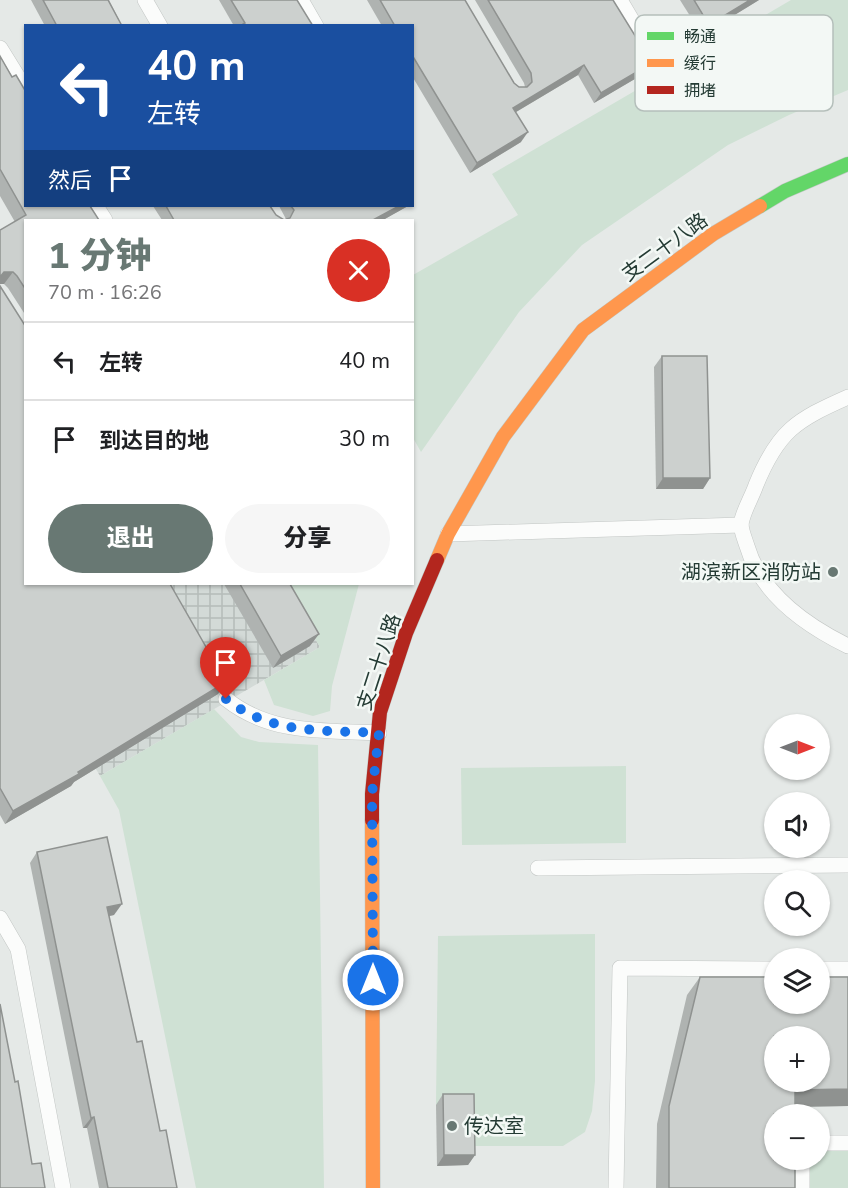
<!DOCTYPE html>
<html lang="zh">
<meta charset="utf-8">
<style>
body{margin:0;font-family:"Nunito Sans","Noto Sans SC",sans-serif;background:#f6f6f6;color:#202124;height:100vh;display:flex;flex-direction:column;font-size:22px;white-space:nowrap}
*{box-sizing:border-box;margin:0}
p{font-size:20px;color:#757577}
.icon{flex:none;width:33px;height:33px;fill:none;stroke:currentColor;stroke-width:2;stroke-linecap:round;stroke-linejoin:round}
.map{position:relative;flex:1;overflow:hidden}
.details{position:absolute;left:24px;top:219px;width:390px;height:366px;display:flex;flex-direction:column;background:#fff;border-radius:0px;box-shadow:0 2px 4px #0004}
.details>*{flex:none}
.hud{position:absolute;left:24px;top:24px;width:390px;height:183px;border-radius:0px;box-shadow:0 2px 4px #0004;background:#1a4fa0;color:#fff;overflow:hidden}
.needle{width:39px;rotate:90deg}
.tools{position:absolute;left:764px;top:714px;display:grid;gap:12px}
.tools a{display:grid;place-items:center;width:66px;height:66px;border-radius:50%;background:#fff;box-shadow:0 2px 4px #0004;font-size:30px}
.pin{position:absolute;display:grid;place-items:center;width:51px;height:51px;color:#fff;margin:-62px -26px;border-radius:50% 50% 50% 0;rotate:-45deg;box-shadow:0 0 6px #0007}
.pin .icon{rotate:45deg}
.me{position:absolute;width:66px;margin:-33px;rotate:0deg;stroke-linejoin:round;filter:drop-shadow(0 0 4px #0008)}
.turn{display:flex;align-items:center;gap:21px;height:126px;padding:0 24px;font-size:27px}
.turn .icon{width:78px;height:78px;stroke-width:2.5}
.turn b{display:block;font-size:42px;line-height:51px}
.then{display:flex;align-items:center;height:57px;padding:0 24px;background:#0003;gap:12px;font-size:22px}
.round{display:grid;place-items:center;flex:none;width:63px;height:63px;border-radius:32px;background:#f6f6f6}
.overview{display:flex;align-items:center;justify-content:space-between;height:102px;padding:0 24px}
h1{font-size:36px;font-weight:800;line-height:45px;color:#687873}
.primary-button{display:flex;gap:12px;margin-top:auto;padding:12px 24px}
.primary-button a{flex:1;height:69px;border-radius:36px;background:#687873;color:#fff;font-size:24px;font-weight:800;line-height:69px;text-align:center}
.primary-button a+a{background:#f6f6f6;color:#202124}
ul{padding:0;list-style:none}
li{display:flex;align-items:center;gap:18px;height:78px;padding:0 24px;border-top:2px solid #e0e0e0}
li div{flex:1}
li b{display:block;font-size:22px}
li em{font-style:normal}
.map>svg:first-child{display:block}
</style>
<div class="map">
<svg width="848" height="1188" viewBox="0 0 848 1188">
<defs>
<pattern id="industrial-grid" width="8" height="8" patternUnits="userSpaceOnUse" patternTransform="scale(1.5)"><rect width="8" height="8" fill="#d3dad7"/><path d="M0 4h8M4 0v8" fill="none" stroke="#b5bcb9"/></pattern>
</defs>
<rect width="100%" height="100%" fill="#e5e9e7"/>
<!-- industrial -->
<path fill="url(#industrial-grid)" d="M0,463L26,584H283L320,647L100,776L0,605Z"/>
<!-- green -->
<g fill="#cfe1d4">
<path d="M791,0H848V90L789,115L728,145L582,245L519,312L421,452L412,436L413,275L518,215L492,174Z"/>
<path d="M283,584H359L332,686L330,711L313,716L274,705L264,680L320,647Z"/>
<path d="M214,709L241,737L259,742L318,745L324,1188H196L119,810L100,776Z"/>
<path d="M626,766V843L462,845L461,768Z"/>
<path d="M595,934V1081L592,1111L585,1132L563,1146H468L436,1105L438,936Z"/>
<path d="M848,1148V1188H810V1168L813,1160H819V1154L826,1151Z"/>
</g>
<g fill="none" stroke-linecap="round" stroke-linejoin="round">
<!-- lane casing -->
<g stroke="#c2c6c4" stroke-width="16">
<g id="lane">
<path d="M145,0L160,26"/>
<path d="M301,0L316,26"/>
<path d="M620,0L636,27"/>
<path d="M0,48L26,90"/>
<path d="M96,206L105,220"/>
<path d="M848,397C796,420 778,431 756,485C752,497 743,511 741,524C741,530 745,540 747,546C761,594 805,625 848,646"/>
<path d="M448,534L741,525"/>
<path d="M226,699C271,735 325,730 379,733"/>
<path d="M538,868L848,865"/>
<path d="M0,918L18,949L63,1188"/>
<path d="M819,969H848"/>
<path d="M819,1143H848"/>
<path d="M616,1188L620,968L774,969"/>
<path d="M802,1188V1160"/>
</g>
</g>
<!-- fast casing -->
<g stroke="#c0c7c4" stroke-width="15">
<path id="fast" d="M760,206L785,191L848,164"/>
</g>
<!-- slow casing -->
<g stroke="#c0c7c4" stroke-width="15">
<g id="slow">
<path d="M437,560L448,534L503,437L583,330L713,234L760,206"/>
<path d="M372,820L373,1188"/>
</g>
</g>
<!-- jam casing -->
<g stroke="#c0c7c4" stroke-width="15">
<path id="jam" d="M372,820V794L380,712L406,633L437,560"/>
</g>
<!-- lane -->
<use href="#lane" stroke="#fbfcfb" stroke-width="15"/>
<!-- fast -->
<use href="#fast" stroke="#63d668" stroke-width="14"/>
<!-- slow -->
<use href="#slow" stroke="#ff974d" stroke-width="14"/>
<!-- jam -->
<use href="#jam" stroke="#b3261e" stroke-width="14"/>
</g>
<!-- wall -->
<g fill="#afb3b1">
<path d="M31,0H109L122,26H45Z"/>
<path d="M219,0H297L313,26H234Z"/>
<path d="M367,0H465L514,83L519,87H525L524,83L475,0H613L652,63L645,73L594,103L578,75L516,112L521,142L470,173L412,76V26H382Z"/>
<path d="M680,0H759L702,35Z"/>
<path d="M0,56L90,206L26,220V316L8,288L4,284H0L15,222L0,196Z"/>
<path d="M153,206H270L276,215L284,220L286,219L279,206H408L383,220H162Z"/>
<path d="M0,286L26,584L226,682L218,694L74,782L71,786L5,824L0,815Z"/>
<path d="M662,356L710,478L703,489H656L654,367Z"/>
<path d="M224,584H290L310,646L273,668Z"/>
<path d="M37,852L114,915L109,916L137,1042L160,1131L177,1188H99L87,1128H83L30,863Z"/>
<path d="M700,977H848V1106L795,1107V1188H656L657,1124L687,995Z"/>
<path d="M443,1094L475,1155L468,1165L437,1166L436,1105Z"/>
</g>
<!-- shaded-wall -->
<g fill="#8f9290">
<path d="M750,0H759L702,35L709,25Z"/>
<path d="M652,63L645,73L594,103L601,93Z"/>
<path d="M584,65L578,75L506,118L513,108Z"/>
<path d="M528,132L521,142L470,173L477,163Z"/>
<path d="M399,206H408L383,220H373Z"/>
<path d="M4,272H13L4,284H0V277Z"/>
<path d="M663,478H710L703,489H656Z"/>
<path d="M319,634L310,646L273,668L281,656Z"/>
<path d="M226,682L218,694L74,782L71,786L5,824L13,811Z"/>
<path d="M122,904L114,915L99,918L107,907Z"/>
<path d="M848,1089V1106L783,1107L795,1090Z"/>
<path d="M94,1117L87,1128H83L91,1118Z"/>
<path d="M444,1155H475L468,1165L437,1166Z"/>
</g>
<!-- building -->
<g fill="#ccd0ce" stroke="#8f9290" stroke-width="1.5" fill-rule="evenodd">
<path d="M43,0H108L122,26H57Z"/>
<path d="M231,0H297L313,26H243V24L245,23Z"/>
<path d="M380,0H465L514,83L519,87H527L532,82L531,73L488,0H613L652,63L601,93L584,65L513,108L528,132L477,163L412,55V26H395Z"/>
<path d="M694,0H750L709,25Z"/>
<path d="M0,56L12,77L16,75L26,92V206H90L99,220H26V290L17,276L13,272H4L0,277V230L26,215L0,169Z"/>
<path d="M166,206H270L276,215L284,220L290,218L294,210L291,206H399L373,220H174Z"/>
<path d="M0,286L26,327V584H170L226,682L78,772L79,774L13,811L0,788Z"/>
<path d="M662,356H707L710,478H663Z"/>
<path d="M240,584H290L319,634L281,656Z"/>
<path d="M107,837L122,904L107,907L137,1042L142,1041L160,1131L166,1130L177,1188H108L94,1117L91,1118L37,852Z"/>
<path d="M700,977H774V1004H819V977H848V1089L795,1090V1114H774V1160H795V1188H669V1106ZM774,1036H819V1082H774Z"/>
<path d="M0,1004L15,1082L18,1081L32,1164L41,1163L45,1188H0Z"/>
<path d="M443,1094H474L475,1155H444Z"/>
</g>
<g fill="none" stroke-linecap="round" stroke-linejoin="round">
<!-- route -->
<path stroke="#1a73e8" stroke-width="10" stroke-dasharray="0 18" d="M226,699C271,735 325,730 379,733L372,794L373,980"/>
</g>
<!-- markers -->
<g fill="#687873" stroke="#f3f8f5" stroke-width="2">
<circle cx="833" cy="572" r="6"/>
<circle cx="452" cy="1126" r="6"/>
</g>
<g text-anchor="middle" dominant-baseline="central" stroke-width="5" stroke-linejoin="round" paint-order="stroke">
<!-- street labels -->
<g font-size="20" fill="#243b34" stroke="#f3f8f5">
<text transform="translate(665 247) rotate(-36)">支二十八路</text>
<text transform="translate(379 662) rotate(-72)">支二十八路</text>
</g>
<!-- poi labels -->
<g font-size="20" fill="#243b34" stroke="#f3f8f5" text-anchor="end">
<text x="821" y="572">湖滨新区消防站</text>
<text x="464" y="1126" text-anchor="start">传达室</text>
</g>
</g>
<!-- legend -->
<rect x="635" y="15" width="198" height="96" rx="9" fill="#f3f8f5" stroke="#b5bfbb" stroke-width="1.5"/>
<rect x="647" y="32" width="27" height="8" fill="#63d668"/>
<rect x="647" y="59" width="27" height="8" fill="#ff974d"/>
<rect x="647" y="86" width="27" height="8" fill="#b3261e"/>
<g font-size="16" fill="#243b34">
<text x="684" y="42">畅通</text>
<text x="684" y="69">缓行</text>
<text x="684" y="96">拥堵</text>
</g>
</svg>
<div class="tools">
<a><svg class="needle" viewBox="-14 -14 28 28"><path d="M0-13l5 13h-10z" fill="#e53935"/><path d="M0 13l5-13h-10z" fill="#757577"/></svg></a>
<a><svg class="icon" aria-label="sound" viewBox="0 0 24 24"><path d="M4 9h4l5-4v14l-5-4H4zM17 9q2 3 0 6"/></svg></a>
<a><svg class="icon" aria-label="search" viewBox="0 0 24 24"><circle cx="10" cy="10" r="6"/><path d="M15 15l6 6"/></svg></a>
<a><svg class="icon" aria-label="layers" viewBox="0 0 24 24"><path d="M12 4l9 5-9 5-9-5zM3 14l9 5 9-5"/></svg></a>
<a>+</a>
<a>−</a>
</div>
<div class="pin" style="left:226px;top:699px;background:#d93025"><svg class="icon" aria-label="arrive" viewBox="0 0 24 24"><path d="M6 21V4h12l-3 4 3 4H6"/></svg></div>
<svg class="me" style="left:373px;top:980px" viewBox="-20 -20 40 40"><circle r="17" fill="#1a73e8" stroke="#fff" stroke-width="3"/><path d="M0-11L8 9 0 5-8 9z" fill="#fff"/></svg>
<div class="hud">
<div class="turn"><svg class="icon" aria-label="left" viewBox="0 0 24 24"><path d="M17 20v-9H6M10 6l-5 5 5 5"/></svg><div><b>40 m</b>左转</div></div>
<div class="then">然后<svg class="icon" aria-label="arrive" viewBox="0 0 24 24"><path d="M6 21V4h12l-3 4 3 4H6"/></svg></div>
</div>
<section class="details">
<div class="overview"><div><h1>1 分钟</h1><p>70 m · 16:26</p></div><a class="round" style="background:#d93025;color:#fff"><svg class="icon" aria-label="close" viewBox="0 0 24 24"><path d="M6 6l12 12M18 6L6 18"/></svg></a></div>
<ul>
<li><svg class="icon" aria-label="left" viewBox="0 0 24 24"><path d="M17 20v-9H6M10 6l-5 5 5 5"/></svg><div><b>左转</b></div><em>40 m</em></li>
<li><svg class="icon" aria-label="arrive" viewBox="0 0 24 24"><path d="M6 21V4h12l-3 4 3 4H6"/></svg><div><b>到达目的地</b></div><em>30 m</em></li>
</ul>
<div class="primary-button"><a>退出</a><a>分享</a></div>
</section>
</div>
